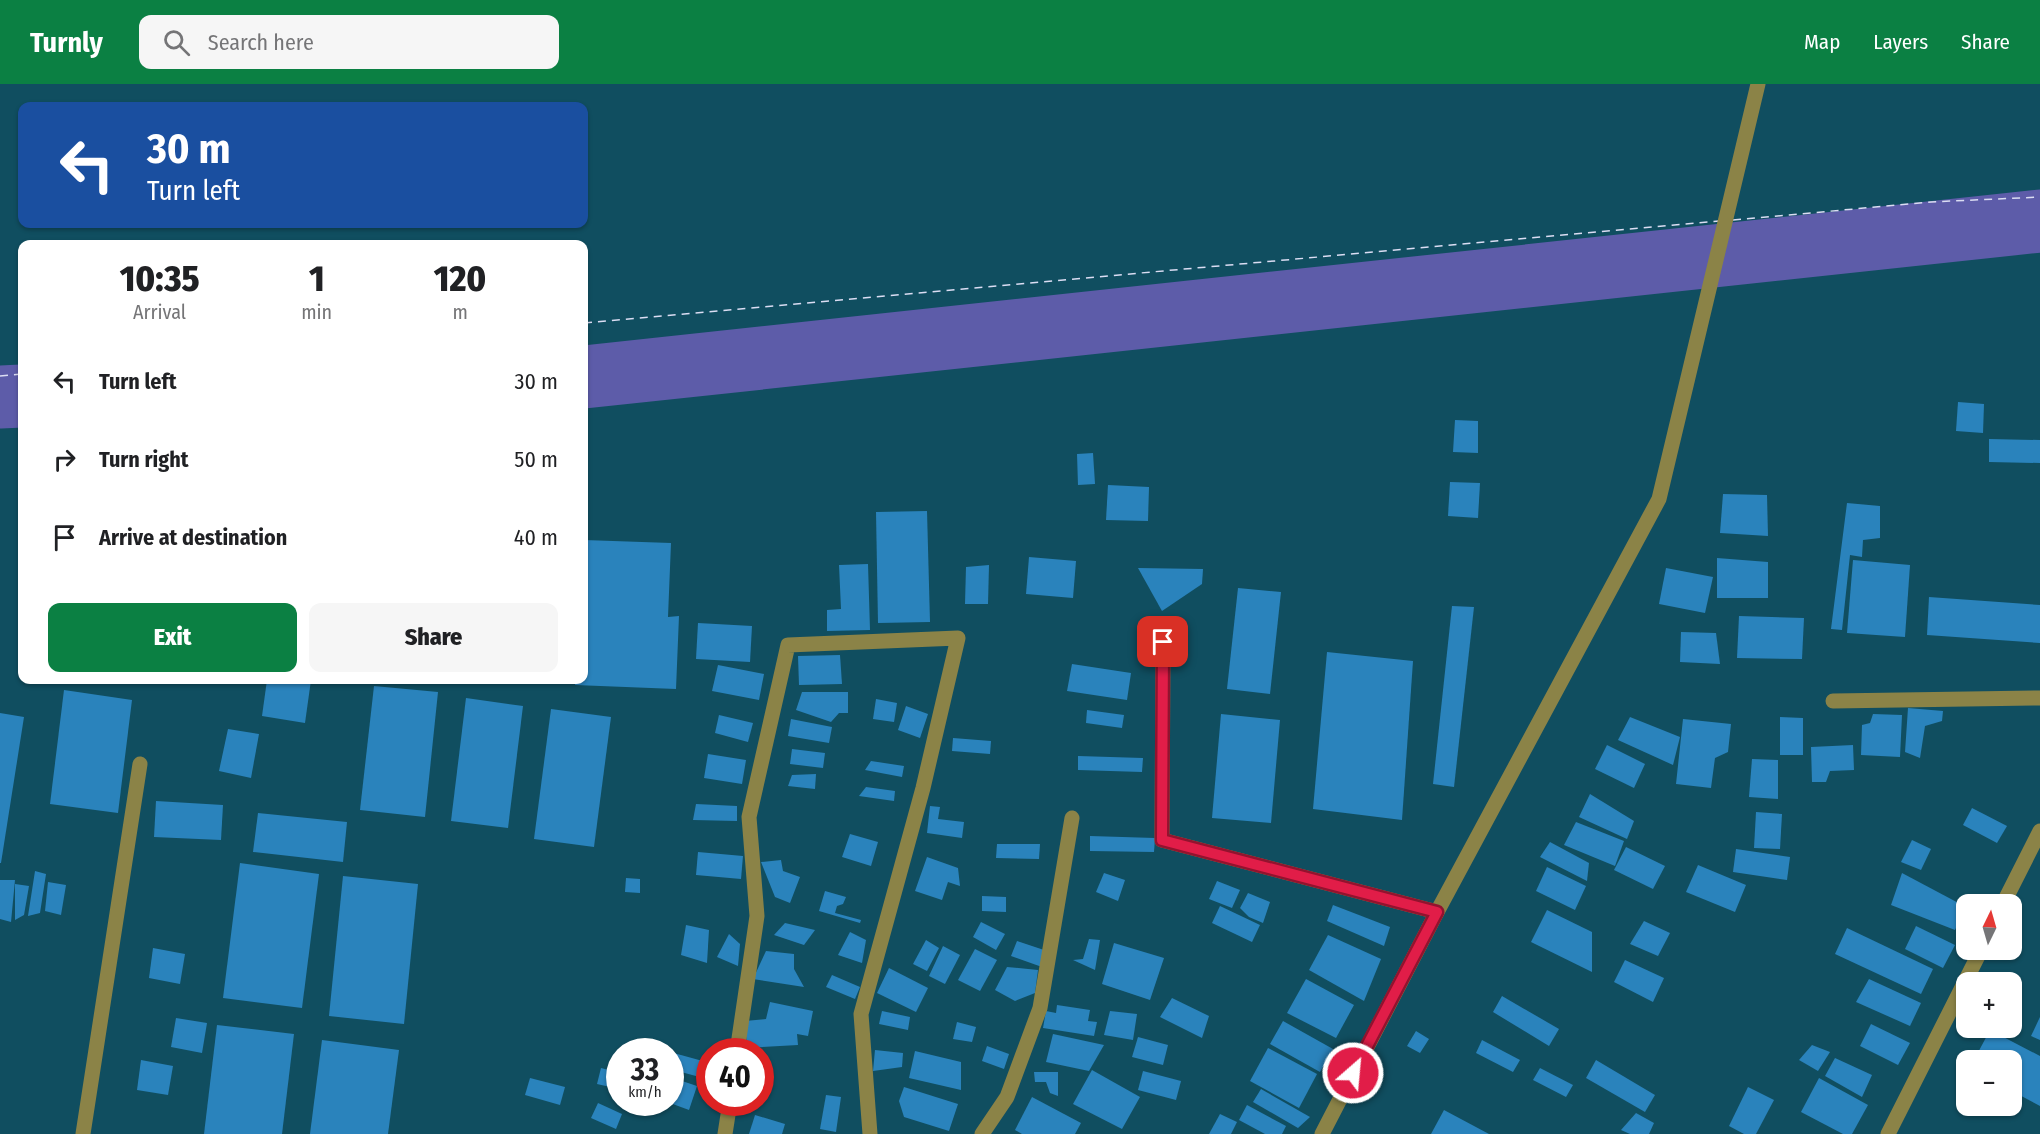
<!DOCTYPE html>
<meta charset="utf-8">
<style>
body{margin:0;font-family:"Fira Sans Condensed",sans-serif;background:#f6f6f6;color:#202124;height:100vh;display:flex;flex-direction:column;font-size:22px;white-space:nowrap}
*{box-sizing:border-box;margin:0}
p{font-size:20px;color:#757577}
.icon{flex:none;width:33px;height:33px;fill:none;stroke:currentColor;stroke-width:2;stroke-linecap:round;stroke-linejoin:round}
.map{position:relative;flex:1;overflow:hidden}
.sheet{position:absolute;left:18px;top:156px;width:570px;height:444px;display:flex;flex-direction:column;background:#fff;border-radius:12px;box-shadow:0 2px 4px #0004}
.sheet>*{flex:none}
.banner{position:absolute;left:18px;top:18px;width:570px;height:126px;border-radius:12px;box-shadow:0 2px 4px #0004;background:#1a4fa0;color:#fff;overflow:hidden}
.needle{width:39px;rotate:5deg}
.buttons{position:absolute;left:1956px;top:810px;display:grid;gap:12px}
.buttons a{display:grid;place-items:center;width:66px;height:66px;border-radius:12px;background:#fff;box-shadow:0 2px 4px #0004;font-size:30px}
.speed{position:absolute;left:606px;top:954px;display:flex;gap:12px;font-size:30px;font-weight:700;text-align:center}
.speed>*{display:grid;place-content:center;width:78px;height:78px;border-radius:50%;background:#fff;box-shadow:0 2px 4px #0004;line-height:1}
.speed small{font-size:15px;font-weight:400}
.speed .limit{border:9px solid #d22;background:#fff;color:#111}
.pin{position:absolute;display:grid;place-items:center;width:51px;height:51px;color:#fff;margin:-26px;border-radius:12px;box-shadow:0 3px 9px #0006}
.me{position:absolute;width:66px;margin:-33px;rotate:27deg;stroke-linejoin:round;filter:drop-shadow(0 0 4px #0008)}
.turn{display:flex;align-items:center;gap:21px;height:126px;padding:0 30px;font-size:27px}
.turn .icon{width:78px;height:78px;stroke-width:2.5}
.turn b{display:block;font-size:42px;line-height:51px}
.eta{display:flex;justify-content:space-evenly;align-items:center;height:102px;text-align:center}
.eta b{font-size:36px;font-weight:800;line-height:42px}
.button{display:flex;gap:12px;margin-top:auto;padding:12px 30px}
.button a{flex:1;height:69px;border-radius:12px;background:#0b8043;color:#fff;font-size:24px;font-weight:800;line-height:69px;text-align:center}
.button a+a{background:#f6f6f6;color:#202124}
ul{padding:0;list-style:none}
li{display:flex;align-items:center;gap:18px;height:78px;padding:0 30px}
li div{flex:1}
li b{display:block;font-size:22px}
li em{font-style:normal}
header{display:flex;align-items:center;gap:36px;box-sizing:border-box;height:84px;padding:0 30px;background:#0b8043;color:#fff}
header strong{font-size:28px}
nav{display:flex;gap:33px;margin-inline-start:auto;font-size:21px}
.search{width:420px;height:54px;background:#f6f6f6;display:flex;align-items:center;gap:15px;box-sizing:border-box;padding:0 21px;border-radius:12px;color:#757577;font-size:22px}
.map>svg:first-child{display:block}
</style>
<header>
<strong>Turnly</strong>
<div class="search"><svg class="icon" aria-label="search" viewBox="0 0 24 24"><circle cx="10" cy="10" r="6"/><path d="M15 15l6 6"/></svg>Search here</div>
<nav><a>Map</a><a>Layers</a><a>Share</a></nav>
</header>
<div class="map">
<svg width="2040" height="1050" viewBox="0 0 2040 1050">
<rect width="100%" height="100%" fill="#104e60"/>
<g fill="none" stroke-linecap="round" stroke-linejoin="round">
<!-- river -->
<g stroke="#5d5ca9" stroke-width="63">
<path d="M584,293L2040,137"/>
<path d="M0,313L22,312"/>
</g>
<!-- ferry -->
<g stroke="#dbddf3" stroke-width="1.5" stroke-dasharray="8 6" stroke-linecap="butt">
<path d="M1733,136L1931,118L2040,113"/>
<path d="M584,239L1719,137"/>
<path d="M0,292L22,290"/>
</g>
</g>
<!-- building -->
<g fill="#2a83bc">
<path d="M1958,318L1984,320L1983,349L1956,347Z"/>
<path d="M1455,336L1478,337V369L1453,368Z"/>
<path d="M1989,355L2040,356V379L1989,378Z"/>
<path d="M1093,369L1095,400L1078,401L1077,370Z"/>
<path d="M1450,398L1480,399L1478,434L1448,432Z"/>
<path d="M1108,401L1149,403L1148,437L1106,436Z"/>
<path d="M1723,410L1767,411L1768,452L1720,449Z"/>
<path d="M1847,419L1880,422V454L1863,456L1862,473L1850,471L1842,546L1831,545Z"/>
<path d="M927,427L930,538L878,539L876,428Z"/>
<path d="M584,456L671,459L668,533L679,532L676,605L575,601L576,596H584Z"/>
<path d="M1029,473L1076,477L1073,514L1026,510Z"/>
<path d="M1717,474L1768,478V514H1717Z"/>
<path d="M1853,476L1910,481L1905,553L1847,549Z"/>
<path d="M868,480L870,546L827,547V526L841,525L839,481Z"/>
<path d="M989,481L988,520H965L966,483Z"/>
<path d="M1138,484L1203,485L1202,500L1162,527Z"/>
<path d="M1666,484L1713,493L1705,529L1659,520Z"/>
<path d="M1238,504L1281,508L1270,610L1227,605Z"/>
<path d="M1929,513L2040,521V559L1927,551Z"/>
<path d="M1452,522L1474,523L1454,703L1433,700Z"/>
<path d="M1739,532L1804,534L1802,575L1737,574Z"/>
<path d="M698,539L752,542L750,578L696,575Z"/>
<path d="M1681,548L1716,549L1720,580L1680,578Z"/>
<path d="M1327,568L1413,577L1402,736L1313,725Z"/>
<path d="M840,571L842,600L799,601L798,572Z"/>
<path d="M1072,580L1131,589L1127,616L1067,607Z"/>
<path d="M718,581L764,590L759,616L712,607Z"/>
<path d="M267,596H311L305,639L262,632Z"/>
<path d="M374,602L438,608L425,733L360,726Z"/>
<path d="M64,606L132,616L118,729L50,720Z"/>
<path d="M802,608H848V629H839L831,638L796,626Z"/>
<path d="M466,614L523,622L508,744L451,737Z"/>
<path d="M876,615L897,619L894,638L873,635Z"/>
<path d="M906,622L928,630L920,654L898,646Z"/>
<path d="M1908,624L1943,627L1942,637L1925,642L1920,674L1905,668Z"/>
<path d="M551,625L611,633L594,763L534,755Z"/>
<path d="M1087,626L1124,631L1122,644L1086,639Z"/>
<path d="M0,629L24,633L1,779H0Z"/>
<path d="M1221,630L1280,636L1271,739L1212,734Z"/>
<path d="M1873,630L1902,631L1900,673L1861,671L1862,641L1870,639Z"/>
<path d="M719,631L753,639L748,658L715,649Z"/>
<path d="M1630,633L1680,653L1673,681L1618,656Z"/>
<path d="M1780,633L1803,634V671H1780Z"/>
<path d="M791,635L832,643L829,659L788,652Z"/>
<path d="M1683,635L1731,640L1728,668L1715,674L1711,704L1676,700Z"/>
<path d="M228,645L259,650L251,694L219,687Z"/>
<path d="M953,654L991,657L990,670L952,667Z"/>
<path d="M1607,661L1645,680L1634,704L1595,685Z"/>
<path d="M1853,661L1854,686L1830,687L1826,698H1812L1811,663Z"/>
<path d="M792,665L825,669L823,684L790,680Z"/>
<path d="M708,670L746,676L742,700L704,694Z"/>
<path d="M1078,672L1143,674L1142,688L1078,686Z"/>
<path d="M1752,675L1778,676V715L1749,713Z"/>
<path d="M871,677L904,682L902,693L865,686Z"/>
<path d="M816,690L815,705L788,702L792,691Z"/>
<path d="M866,703L895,707L894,717L859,712Z"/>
<path d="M1590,710L1634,737L1627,755L1579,733Z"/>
<path d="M156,717L223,721L221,756L154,753Z"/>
<path d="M696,720L737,722V737L693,736Z"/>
<path d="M930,722L940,723L938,735L964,738L962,754L927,749Z"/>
<path d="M1972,724L2007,742L1997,759L1963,741Z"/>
<path d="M1756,728L1782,730L1780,765L1754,764Z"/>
<path d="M258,729L347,738L343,778L253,768Z"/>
<path d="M1576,738L1624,757L1615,782L1564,761Z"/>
<path d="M850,750L878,758L871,782L842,773Z"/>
<path d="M1090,752L1155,754L1154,768L1090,767Z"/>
<path d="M1912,756L1931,765L1921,786L1901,778Z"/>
<path d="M1550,758L1589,779L1587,797L1540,773Z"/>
<path d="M997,760H1040L1039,775L996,774Z"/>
<path d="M1626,763L1665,782L1653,805L1614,786Z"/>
<path d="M1736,765L1790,773L1787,796L1733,788Z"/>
<path d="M698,768L743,772L741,795L696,791Z"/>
<path d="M927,773L958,784L960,802L948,798L942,816L915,807Z"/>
<path d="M781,776L783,787L800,793L790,819L775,813L761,778Z"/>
<path d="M240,779L319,790L302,924L223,914Z"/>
<path d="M1698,781L1746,801L1735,828L1686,808Z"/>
<path d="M1547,783L1586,802L1575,826L1536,807Z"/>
<path d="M35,787L46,790L40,829L28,832Z"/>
<path d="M1104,789L1125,796L1118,817L1096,808Z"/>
<path d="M1902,789L1966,823L1955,846L1891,821Z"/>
<path d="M343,792L418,800L404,940L329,932Z"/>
<path d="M626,794L640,795V809L625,808Z"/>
<path d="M0,796H15L11,838L0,835Z"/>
<path d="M1217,797L1240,806L1232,824L1209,815Z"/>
<path d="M48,798L66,801L61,831L45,827Z"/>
<path d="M15,800L29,802L24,831L15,836Z"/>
<path d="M825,807L846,813L843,820L837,822L835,829L861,836L860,839L819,827Z"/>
<path d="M1248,809L1270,818L1263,839L1249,833L1240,824Z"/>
<path d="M982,812L1006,813V828L982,827Z"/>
<path d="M1333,821L1390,843L1384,862L1327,837Z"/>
<path d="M1220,822L1260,841L1252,858L1212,839Z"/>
<path d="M1547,826L1592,848V888L1531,858Z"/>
<path d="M1644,837L1670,849L1658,872L1630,860Z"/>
<path d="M981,838L1005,850L996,866L973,853Z"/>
<path d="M785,839L815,846L804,861L774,851Z"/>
<path d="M686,841L709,846L707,879L681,871Z"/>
<path d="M1916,842L1955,861L1943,884L1905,865Z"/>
<path d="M1847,844L1933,885L1921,910L1835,870Z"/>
<path d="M850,848L866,856L862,879L838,871Z"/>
<path d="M729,850L740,860L738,882L717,873Z"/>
<path d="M1328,851L1381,875L1364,917L1309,886Z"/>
<path d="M1089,855L1100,856L1095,886L1073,876L1083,875Z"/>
<path d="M926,856L939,864L927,887L913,880Z"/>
<path d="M1017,857L1047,867L1042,883L1011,872Z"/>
<path d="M1114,859L1164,874L1150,916L1102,900Z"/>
<path d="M943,862L960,871L945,900L929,892Z"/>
<path d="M153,864L185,870L180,900L149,894Z"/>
<path d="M975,865L997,876L980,907L958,896Z"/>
<path d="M766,867L794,870V885L804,903L753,895Z"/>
<path d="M1625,876L1664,894L1653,918L1614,898Z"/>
<path d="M1007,883L1038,886L1035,909L1015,917L995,906Z"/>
<path d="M889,884L928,904L916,928L877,909Z"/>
<path d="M832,891L860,903L855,915L826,903Z"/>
<path d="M1306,895L1354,921L1336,954L1287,929Z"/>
<path d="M1869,895L1921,919L1910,942L1856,918Z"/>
<path d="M1502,912L1559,945L1549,962L1493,928Z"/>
<path d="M1172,914L1209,932L1202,954L1160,933Z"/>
<path d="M770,918L813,927L808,952L797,950L798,961L747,964L745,937L766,935Z"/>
<path d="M1057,921L1090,926L1088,937L1097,938L1094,952L1043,944L1046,927L1056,929Z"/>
<path d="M882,927L910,933L908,946L879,940Z"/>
<path d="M1110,927L1137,930L1133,956L1104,951Z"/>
<path d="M2040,933V956L2031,952Z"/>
<path d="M176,934L207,939L202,969L171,963Z"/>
<path d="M1283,937L1333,965L1320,988L1270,960Z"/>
<path d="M957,938L976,943L972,958L953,955Z"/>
<path d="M1871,940L1910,959L1898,981L1860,962Z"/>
<path d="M217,941L294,950L282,1050H204Z"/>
<path d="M1990,946L2040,972V1022L2012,1007V976H1974Z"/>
<path d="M1416,947L1429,955L1420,969L1407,962Z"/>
<path d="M1053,950L1104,961L1089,987L1046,978Z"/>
<path d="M1138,953L1168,961L1163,981L1132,973Z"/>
<path d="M322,956L399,966L388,1050H310Z"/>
<path d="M1482,956L1520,976L1513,988L1476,969Z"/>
<path d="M639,960L665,967V968H636Z"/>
<path d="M1812,961L1830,968L1818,987L1799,976Z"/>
<path d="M987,962L1009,970L1004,985L982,977Z"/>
<path d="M1268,964L1317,990L1299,1024L1250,997Z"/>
<path d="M875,966L903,969L902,983L873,987Z"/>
<path d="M915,967L961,978V1006L909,994Z"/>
<path d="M670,968L710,979L707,995L670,985Z"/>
<path d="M1835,974L1872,991L1862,1013L1825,992Z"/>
<path d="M141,976L173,982L168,1011L137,1006Z"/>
<path d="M1596,976L1655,1011L1645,1028L1586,994Z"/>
<path d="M601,984L620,989L619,1005L597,1000Z"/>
<path d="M1540,984L1573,1001L1566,1013L1533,996Z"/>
<path d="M1092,986L1140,1013L1122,1045L1073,1020Z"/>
<path d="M1143,987L1181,997L1176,1016L1138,1006Z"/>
<path d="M1034,988H1058V1012L1050,1009L1046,998H1035Z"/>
<path d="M670,993L697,1002L689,1026L670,1019Z"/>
<path d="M530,994L565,1003L560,1021L525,1011Z"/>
<path d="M1819,994L1868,1021L1852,1050H1843L1801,1028Z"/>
<path d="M904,1003L958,1020L949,1047L904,1033L899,1017Z"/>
<path d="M1748,1003L1774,1016L1756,1050H1744L1729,1042Z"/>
<path d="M1261,1005L1310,1033L1298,1044L1253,1018Z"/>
<path d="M826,1011L841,1013L836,1048L820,1045Z"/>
<path d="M1032,1013L1081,1039L1075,1050H1022L1015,1046Z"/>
<path d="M598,1019L622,1030L616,1045L591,1034Z"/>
<path d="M1247,1021L1286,1042L1282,1050H1265L1239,1036Z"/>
<path d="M1444,1026L1489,1050H1431Z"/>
<path d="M1636,1029L1654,1039L1649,1050H1630L1621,1046Z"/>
<path d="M1220,1030L1237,1038L1231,1050H1209Z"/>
<path d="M755,1031L785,1040L782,1050H749Z"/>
</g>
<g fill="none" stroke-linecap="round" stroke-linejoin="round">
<!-- minor -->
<g stroke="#8b8347" stroke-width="15">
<path d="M1163,558L1162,756L1437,828"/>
<path d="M1833,617L2040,614"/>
<path d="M2003,820L2040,747"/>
<path d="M737,968L757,832L749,733L788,561L958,554L923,704L861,930L870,1050"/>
<path d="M83,1050L140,680"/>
<path d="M725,1050L730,1018"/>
<path d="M982,1050L1007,1013L1040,924L1072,734"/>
<path d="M1322,1050L1437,828L1659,415L1758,0"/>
<path d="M1888,1050L1981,866"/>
</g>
</g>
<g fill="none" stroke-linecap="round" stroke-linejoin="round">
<!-- route casing -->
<g stroke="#92132f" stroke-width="15">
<path id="route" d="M1163,558L1162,756L1437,828L1353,989"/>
</g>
<!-- route -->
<use href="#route" stroke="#e11d48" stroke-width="10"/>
</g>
</svg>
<div class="buttons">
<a><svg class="needle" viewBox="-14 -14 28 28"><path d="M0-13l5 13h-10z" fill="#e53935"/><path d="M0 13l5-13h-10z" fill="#757577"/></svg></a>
<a>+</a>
<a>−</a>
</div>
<div class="speed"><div>33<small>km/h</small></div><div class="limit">40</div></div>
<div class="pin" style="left:1163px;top:558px;background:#d93025"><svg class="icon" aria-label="arrive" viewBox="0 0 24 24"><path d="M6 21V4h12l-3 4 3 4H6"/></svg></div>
<svg class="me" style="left:1353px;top:989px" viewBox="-20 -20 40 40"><circle r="17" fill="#e11d48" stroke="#fff" stroke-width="3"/><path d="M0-11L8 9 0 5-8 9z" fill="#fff"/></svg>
<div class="banner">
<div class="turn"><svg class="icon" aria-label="left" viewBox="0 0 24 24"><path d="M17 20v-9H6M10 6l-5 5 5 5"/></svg><div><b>30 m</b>Turn left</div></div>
</div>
<section class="sheet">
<div class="eta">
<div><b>10:35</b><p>Arrival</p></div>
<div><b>1</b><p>min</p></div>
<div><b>120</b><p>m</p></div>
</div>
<ul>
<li><svg class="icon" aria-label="left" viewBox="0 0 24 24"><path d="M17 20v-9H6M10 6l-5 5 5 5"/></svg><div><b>Turn left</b></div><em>30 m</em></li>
<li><svg class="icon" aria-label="right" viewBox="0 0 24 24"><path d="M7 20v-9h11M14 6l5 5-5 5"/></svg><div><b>Turn right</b></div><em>50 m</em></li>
<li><svg class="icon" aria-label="arrive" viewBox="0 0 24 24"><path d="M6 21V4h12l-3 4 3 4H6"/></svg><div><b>Arrive at destination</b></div><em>40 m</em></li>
</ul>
<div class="button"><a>Exit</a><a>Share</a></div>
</section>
</div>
